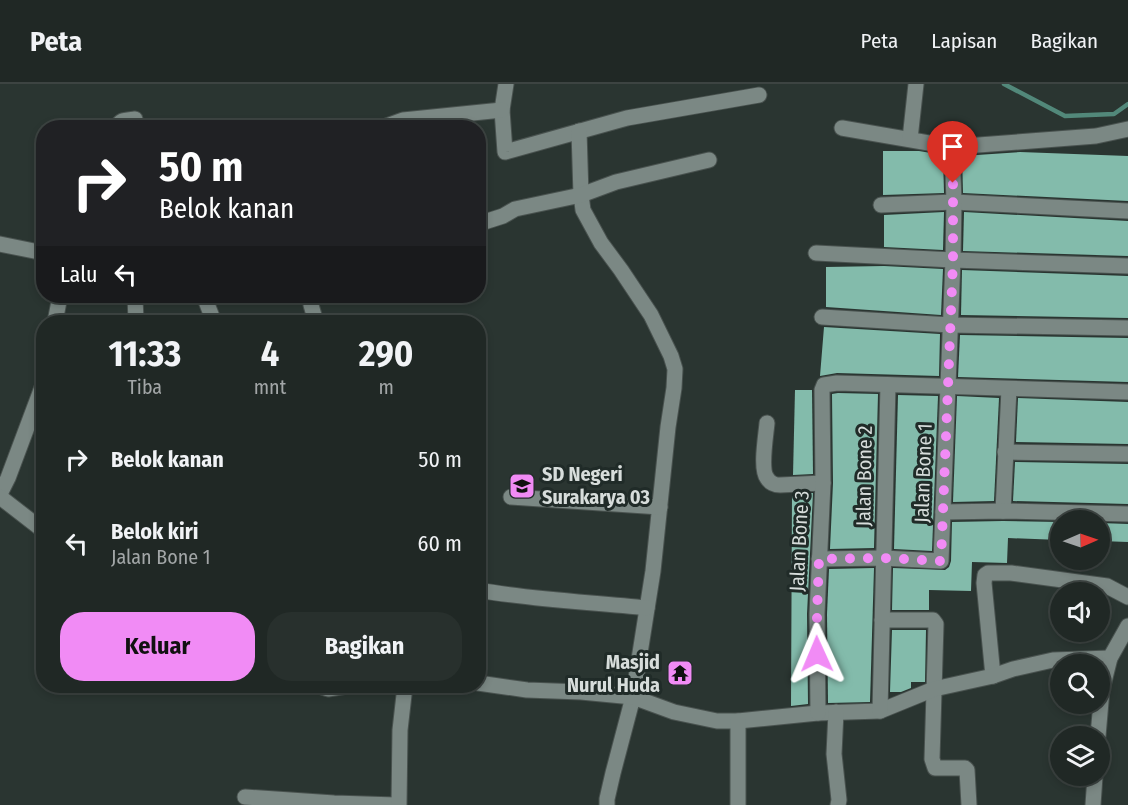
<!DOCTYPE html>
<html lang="id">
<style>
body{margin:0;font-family:"Fira Sans Condensed",sans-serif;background:#28302d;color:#f1f3f6;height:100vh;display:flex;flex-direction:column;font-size:22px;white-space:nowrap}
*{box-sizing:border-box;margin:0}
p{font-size:20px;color:#a2a6a7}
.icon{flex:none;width:33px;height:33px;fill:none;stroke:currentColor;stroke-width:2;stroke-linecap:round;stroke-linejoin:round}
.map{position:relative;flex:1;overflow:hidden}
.side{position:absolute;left:36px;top:231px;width:450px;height:378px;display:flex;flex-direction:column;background:#202825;border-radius:24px;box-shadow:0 3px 9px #0003,0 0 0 2px #3d4442}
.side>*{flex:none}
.top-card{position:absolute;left:36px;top:36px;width:450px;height:183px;border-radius:24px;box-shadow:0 3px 9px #0003,0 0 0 2px #3d4442;background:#202124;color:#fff;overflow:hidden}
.needle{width:39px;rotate:88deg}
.controls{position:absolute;left:1050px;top:426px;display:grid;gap:12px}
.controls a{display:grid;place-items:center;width:60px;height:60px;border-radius:50%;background:#202825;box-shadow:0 3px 9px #0003,0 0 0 2px #3d4442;font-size:30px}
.pin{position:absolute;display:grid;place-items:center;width:51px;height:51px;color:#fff;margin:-62px -26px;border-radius:50% 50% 50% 0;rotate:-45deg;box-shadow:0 0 6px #0007}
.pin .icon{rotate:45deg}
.me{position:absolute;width:66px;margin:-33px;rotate:359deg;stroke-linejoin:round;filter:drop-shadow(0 0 4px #0008)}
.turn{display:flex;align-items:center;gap:21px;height:126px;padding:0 24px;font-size:27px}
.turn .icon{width:78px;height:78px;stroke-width:2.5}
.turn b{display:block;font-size:42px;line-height:51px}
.then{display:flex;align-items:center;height:57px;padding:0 24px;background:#0003;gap:12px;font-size:22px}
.eta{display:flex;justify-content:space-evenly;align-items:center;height:102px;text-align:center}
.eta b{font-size:36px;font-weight:700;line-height:42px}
.primary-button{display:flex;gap:12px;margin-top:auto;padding:12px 24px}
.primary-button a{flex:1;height:69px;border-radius:24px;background:#f18bf5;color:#111;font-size:24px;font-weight:700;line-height:69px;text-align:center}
.primary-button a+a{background:#28302d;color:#f1f3f6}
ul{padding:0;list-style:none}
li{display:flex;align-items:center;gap:18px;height:84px;padding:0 24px}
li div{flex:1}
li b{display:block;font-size:22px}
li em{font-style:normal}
header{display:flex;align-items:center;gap:36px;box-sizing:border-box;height:84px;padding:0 30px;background:#202825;border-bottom:2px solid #3d4442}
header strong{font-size:28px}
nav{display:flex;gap:33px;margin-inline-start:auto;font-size:21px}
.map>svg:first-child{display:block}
</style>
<header>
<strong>Peta</strong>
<nav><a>Peta</a><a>Lapisan</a><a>Bagikan</a></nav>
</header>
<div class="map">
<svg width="1128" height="721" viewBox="0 0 1128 721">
<rect width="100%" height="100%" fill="#2a3531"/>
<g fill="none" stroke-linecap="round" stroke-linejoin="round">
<!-- stream -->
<path stroke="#52887a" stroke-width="4.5" d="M1004,0L1065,32L1114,30L1128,20"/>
</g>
<!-- building -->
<g fill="#83bbab">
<path d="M883,67H919L943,71L944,109L883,111Z"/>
<path d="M1020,68L1128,72V117L963,109L962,72Z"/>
<path d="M944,128L943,166L884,163V131Z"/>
<path d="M964,128L1128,137V172L963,167Z"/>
<path d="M826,183L884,182L943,185L941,231L826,223Z"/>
<path d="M962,186L1128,192V234L961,231Z"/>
<path d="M824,243L940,250L939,292L837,289L820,292Z"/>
<path d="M960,251L1128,254V298L958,293Z"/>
<path d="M795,306H812L813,390L793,391Z"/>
<path d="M838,309L878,310L874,464L830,465L833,399L832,310Z"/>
<path d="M898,311L938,312L932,467L894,465Z"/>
<path d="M957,312L999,314L994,417L953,418Z"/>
<path d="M1018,314L1128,318V360L1016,358Z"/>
<path d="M1015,378L1128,380V420L1013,417Z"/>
<path d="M813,409L807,530L808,620L791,622L792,410Z"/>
<path d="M1003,437L1060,438V456L1008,454L1007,479L972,478L971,507L929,506V526H892L893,484L945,486L949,483L951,477L952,438Z"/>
<path d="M1100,439L1128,440V458L1100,457Z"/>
<path d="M874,484L870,618L828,619L827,530L829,485Z"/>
<path d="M892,546H926L925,598H911V604L901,608H890Z"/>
</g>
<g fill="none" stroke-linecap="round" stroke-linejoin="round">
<!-- minor casing -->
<g stroke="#49524f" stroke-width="17">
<g id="minor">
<path d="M506,0L502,26L505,68L627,34L759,11"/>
<path d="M117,44C119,35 127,36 135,35"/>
<path d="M381,44L403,36L502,26"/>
<path d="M842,44L952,63L1096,52L1128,45"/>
<path d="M579,47L581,111L583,126L601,159L621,186L651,231L671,272L675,285L674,304L668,343L653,487L633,613L613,689L607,715V721"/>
<path d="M910,55L916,0"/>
<path d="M881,121L954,118L1128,127"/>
<path d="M478,140L503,132L515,125L581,111L616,98L709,76"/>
<path d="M0,160L44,169"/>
<path d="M816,169L953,176L1128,182"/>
<path d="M135,212L136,238"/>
<path d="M204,212L214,238"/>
<path d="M312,212L311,221L316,238"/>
<path d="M822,233L950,241L1128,244"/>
<path d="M55,238L60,212"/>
<path d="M767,339C766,351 760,385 767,394C770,399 775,401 780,401L823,399"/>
<path d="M1005,368L1128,370"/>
<path d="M0,410L8,394L44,298"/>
<path d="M0,413L44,447"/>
<path d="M511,413L660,423"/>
<path d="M1003,427L1009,305"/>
<path d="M943,428L1003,427L1128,430"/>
<path d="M819,475L883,474L941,477L953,176L954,118L952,63"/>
<path d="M478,506C534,516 591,518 647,524"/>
<path d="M882,536H933L936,540L932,675L935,684H965L967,686L969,721"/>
<path d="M993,592L984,499L985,491L988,489H1011L1107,502L1128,513"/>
<path d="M478,599L527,606L581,608L633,613L674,628L717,637H738L818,629L880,627L934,605L993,592L1013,585L1053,576L1110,574"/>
<path d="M321,602L322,603L328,605L347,602"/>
<path d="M880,627L888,301"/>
<path d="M836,628L834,670L839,716L838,721"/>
<path d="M818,629L817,530L823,399L822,306L824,301L837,299L1128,308"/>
<path d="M1098,652L1102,606L1110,574L1128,542"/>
<path d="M245,713L334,719L396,721"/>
<path d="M399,721L400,646L405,602"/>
<path d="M738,721V637"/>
<path d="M1093,721L1095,692"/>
</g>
</g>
<!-- minor -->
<use href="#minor" stroke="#7b8884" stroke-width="15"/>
</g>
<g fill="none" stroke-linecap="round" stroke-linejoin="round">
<!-- route -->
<path stroke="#f18bf5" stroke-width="10" stroke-dasharray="0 18" d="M817,570V530L819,475L883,474L941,477L953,177V99"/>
</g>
<!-- icons -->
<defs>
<g id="school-square" transform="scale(1.35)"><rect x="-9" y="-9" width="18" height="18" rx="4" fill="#f18bf5" stroke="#202b28"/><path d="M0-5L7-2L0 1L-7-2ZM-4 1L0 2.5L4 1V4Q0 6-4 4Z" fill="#111"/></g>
<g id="temple-square" transform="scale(1.35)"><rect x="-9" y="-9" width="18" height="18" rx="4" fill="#f18bf5" stroke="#202b28"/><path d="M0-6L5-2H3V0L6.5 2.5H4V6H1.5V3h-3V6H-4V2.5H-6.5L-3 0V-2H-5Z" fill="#111"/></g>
</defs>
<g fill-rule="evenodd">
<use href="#school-square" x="522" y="402"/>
<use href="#temple-square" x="680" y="589"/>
</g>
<g text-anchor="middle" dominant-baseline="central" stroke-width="6" stroke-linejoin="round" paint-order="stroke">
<!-- street labels -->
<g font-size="20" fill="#d7dddb" stroke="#202b28">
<text transform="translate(923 389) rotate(-88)">Jalan Bone 1</text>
<text transform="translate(864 392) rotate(-89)">Jalan Bone 2</text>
<text transform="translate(799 457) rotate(-87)">Jalan Bone 3</text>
</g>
<!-- poi labels -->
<g font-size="20" font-weight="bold" fill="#d7dddb" stroke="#202b28" text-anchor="start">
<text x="542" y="390">SD Negeri<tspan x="542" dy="23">Surakarya 03</tspan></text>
<text x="660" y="578" text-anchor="end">Masjid<tspan x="660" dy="23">Nurul Huda</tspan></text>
</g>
</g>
</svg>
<div class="controls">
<a><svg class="needle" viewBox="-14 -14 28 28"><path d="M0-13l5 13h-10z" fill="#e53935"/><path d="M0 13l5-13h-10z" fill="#a2a6a7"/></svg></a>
<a><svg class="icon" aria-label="sound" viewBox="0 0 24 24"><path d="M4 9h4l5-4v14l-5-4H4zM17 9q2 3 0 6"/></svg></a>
<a><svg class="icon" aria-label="search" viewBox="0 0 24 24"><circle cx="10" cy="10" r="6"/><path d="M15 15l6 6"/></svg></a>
<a><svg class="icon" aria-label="layers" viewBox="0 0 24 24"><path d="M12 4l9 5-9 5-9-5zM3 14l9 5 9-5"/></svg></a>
</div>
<div class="pin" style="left:953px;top:99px;background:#d93025"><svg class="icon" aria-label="arrive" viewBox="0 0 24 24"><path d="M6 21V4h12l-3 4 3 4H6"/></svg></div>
<svg class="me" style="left:817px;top:570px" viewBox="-20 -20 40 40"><path d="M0-17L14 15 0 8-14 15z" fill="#f18bf5" stroke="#fff" stroke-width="4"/></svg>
<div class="top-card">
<div class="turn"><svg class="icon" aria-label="right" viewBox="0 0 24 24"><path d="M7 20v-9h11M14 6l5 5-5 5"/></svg><div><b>50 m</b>Belok kanan</div></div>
<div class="then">Lalu<svg class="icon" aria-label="left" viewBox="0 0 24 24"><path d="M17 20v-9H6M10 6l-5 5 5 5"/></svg></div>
</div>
<section class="side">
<div class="eta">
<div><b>11:33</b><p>Tiba</p></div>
<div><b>4</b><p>mnt</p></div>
<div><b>290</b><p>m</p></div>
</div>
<ul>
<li><svg class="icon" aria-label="right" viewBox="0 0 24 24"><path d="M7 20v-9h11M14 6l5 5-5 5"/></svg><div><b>Belok kanan</b></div><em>50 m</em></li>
<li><svg class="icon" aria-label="left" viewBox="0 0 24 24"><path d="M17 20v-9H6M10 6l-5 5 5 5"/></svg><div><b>Belok kiri</b><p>Jalan Bone 1</p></div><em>60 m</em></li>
</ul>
<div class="primary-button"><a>Keluar</a><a>Bagikan</a></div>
</section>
</div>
